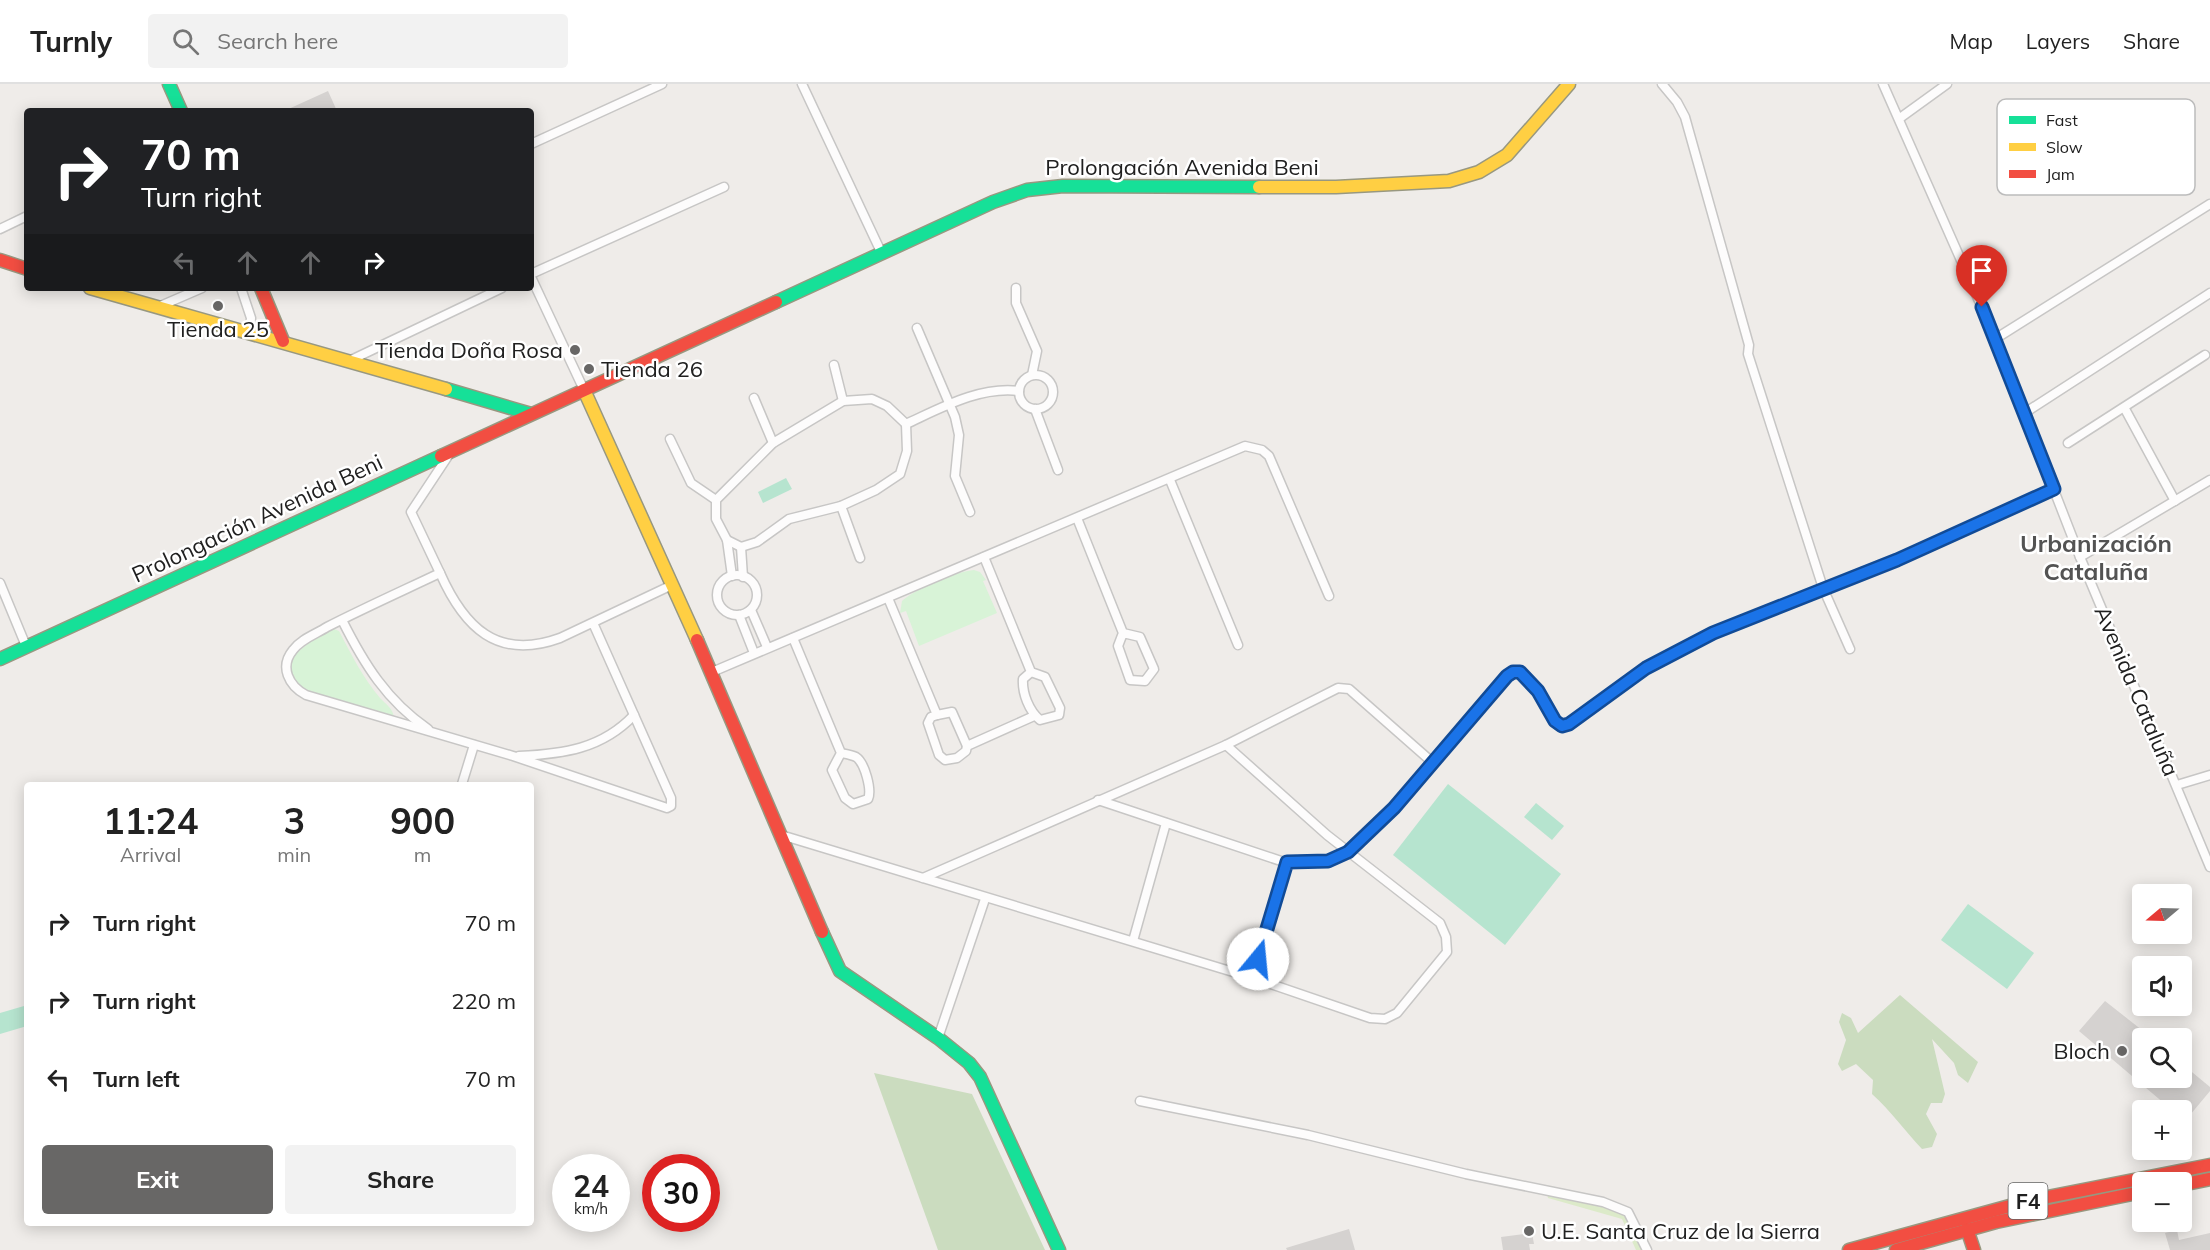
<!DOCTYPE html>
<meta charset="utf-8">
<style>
body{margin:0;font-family:Mulish,sans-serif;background:#f2f2f2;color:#222;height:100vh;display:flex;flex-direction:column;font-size:22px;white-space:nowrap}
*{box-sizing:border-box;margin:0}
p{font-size:20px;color:#767676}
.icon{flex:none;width:33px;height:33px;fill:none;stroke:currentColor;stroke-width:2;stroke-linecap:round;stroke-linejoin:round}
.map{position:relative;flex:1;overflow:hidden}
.details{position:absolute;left:24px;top:698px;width:510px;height:444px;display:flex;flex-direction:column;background:#fff;border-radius:6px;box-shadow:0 3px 15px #0003}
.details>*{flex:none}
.banner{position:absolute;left:24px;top:24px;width:510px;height:183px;border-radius:6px;box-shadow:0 3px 15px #0003;background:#202124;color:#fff;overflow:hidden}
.needle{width:39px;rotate:251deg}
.fabs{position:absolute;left:2132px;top:800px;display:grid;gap:12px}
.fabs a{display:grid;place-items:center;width:60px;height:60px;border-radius:6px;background:#fff;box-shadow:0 3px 15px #0003;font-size:30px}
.speed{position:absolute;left:552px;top:1070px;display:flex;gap:12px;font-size:30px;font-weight:700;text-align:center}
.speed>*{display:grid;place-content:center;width:78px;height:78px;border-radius:50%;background:#fff;box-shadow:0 3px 15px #0003;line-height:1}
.speed small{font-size:15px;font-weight:400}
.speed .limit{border:9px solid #d22;background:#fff;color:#111}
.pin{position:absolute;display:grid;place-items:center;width:51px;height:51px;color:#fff;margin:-62px -26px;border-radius:50% 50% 50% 0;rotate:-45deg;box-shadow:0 0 6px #0007}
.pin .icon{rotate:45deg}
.me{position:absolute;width:66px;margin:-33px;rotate:17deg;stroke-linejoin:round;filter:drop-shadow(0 0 4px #0008)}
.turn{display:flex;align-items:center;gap:21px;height:126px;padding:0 18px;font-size:27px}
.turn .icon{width:78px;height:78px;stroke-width:2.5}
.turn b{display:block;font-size:42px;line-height:51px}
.lanes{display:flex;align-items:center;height:57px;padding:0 18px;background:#0003;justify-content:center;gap:30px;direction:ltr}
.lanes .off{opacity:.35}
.eta{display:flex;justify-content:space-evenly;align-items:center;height:102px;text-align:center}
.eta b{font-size:36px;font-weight:700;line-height:42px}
.cta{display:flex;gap:12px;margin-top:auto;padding:12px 18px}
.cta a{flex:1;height:69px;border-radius:6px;background:#686766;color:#fff;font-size:24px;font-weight:700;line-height:69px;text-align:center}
.cta a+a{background:#f2f2f2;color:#222}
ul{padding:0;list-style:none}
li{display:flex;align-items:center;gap:18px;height:78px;padding:0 18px}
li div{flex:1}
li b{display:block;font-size:22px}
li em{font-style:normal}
header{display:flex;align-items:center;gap:36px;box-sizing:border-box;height:84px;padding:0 30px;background:#fff;border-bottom:2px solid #e0e0e0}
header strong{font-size:28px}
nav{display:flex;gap:33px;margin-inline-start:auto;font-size:21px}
.search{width:420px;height:54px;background:#f2f2f2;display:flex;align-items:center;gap:15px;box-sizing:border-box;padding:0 21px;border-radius:6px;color:#767676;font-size:22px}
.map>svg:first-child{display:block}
</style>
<header>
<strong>Turnly</strong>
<div class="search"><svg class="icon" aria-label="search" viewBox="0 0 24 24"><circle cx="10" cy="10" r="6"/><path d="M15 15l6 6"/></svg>Search here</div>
<nav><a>Map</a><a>Layers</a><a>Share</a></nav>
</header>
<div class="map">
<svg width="2210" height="1166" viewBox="0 0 2210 1166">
<rect width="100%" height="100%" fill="#efece9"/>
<!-- grass -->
<path fill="#dceac9" d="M1547,1109C1566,1114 1612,1119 1625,1133C1634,1142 1638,1154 1643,1166H1636L1622,1135L1548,1114Z"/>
<!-- forest -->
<g fill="#cbdcbf">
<path d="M1900,911L1978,978L1968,999L1958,991L1954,979L1932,955L1945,1010L1942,1019H1931L1926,1030L1937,1050L1932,1063L1922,1065C1905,1047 1891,1027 1872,1010L1873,996L1856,980L1842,987L1838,980L1846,956L1839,938L1842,929L1851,934L1858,949Z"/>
<path d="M874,989L972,1010L1045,1166H938Z"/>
</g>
<!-- park -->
<g fill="#d8f3d7">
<path d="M974,486L980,488L986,496L983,497L997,529L919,562L906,527L900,529L902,517C915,505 957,487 974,486Z"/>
<path d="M334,545L339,547C351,570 363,594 380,614C386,620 393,625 394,633L304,606C292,598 288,587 292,573L311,557Z"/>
</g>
<!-- pitch -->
<g fill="#b6e4cf">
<path d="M786,394L792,405L763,419L758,408Z"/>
<path d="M1448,700L1561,790L1505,861L1393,771Z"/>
<path d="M1536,719L1564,742L1552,756L1524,733Z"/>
<path d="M1968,820L2034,869L2007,905L1941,856Z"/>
<path d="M24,922L27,942L0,950V929Z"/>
</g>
<!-- building -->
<g fill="#d5d2d0">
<path d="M328,7L337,27H284Z"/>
<path d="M2105,917L2152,954H2142V993H2181V979L2210,1003V1007L2185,1037L2181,1033V1026H2172L2079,947Z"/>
<path d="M1349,1145L1355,1166H1287L1286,1164Z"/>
<path d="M2177,1146L2179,1156L2210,1149V1166H2170L2165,1149Z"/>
<path d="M1532,1149L1534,1160H1529L1530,1166H1503L1501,1153Z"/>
</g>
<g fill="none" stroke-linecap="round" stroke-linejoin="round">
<!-- street casing -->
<g stroke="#c7c6c5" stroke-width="11">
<g id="street">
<path d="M802,0L882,170"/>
<path d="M1662,0L1677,18L1685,33L1749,261L1748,270L1823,504L1850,565"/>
<path d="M1883,0L1991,244L2080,473L2210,783"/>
<path d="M1900,34L1947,0"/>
<path d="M531,60L662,0"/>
<path d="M0,145L27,132"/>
<path d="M531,190L724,103"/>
<path d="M531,193L584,306"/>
<path d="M241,204L251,234L250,249"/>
<path d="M1016,204V219L1037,267L1032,291"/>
<path d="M158,223L202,204"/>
<path d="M917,244L955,333L959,351L955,392L970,428"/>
<path d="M1995,255L2210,120"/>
<path d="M351,276L502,204"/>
<path d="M834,281L843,317"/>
<circle cx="1036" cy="308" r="17"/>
<path d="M754,314L773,359"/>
<path d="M1035,325L1058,386"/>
<path d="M2125,325L2175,417"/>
<path d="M2023,330L2210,209"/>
<path d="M670,355L691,399L716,416"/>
<path d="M2068,359L2205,271"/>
<path d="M1170,396L1238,561"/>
<path d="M841,422L860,474"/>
<path d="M1077,434L1123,549L1118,562L1130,596L1145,597L1154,585L1140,553L1123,549"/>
<path d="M727,456L741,463L757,458L789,435L841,422L876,406L900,390L907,367L906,340"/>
<path d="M741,463L743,493"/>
<path d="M984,473L1031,588L1045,593L1060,624L1059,631L1040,636C1029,627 1022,609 1023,595L1031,588"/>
<path d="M2080,473L2210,396"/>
<path d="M440,489L411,428L450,369"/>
<circle cx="737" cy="511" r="20"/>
<path d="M732,492L727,456L716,435V416L773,359L843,317L872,315L887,322L906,340C941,324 980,302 1019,307"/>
<path d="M0,499L26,562"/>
<path d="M888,514L937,631L931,633L928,639L939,671L945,676L957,674L966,667L967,662L1034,632"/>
<path d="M751,526L767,563"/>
<path d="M739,531L754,569"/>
<path d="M342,536C364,580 387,617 428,645"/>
<path d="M593,539L671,714V722L667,724L513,672L306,611C289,602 279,583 293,566C301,555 316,550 327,543C364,524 402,507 440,489C464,543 497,577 560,554L672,501"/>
<path d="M793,554L841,669L832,686L845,714L853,720L868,715C872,706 865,679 856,673C852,671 846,670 841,669"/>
<path d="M712,588L1245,362L1262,366L1269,372L1329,512"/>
<path d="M937,631L952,628L967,662"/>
<path d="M519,672C563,670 602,665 634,631"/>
<path d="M462,700L474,661"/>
<path d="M2177,701L2210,691"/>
<path d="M1098,716L1287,779L1328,777L1348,768L1394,724L1507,592L1520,588L1538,607L1555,637L1562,642L1569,640L1645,584L1713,549L1897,476L2053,405"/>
<path d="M781,751L1253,894L1370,934L1385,935L1397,929L1447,868L1446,853L1440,839L1327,751L1226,661"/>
<path d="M923,794L1226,661L1338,604L1349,605L1432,678"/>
<path d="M1133,857L1166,739"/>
<path d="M1253,894L1287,779"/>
<path d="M938,954L985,815"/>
<path d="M1140,1017L1308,1051L1466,1090L1603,1118L1628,1128L1647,1166"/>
</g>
</g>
<!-- fast casing -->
<g stroke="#989880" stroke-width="15">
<g id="fast">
<path d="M169,0L181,27"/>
<path d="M776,218L993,118L1027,106L1063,102L1259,103"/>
<path d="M446,305L531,330"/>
<path d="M0,575L441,372"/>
<path d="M822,848L840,887L938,954L969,979L980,993L1059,1166"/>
</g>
</g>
<!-- slow casing -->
<g stroke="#989880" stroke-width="15">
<g id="slow">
<path d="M1259,103H1336L1449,97L1479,88L1507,71L1569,0"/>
<path d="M90,204L446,305"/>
<path d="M584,306L697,556"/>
</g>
</g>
<!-- jam casing -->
<g stroke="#989880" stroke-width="15">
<g id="jam">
<path d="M0,176L27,185"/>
<path d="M261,204L283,257"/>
<path d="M441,372L776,218"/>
<path d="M697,556L822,848"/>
<path d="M2181,1101L2210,1095"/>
<path d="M1967,1145L1974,1166"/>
<path d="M1849,1166L2028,1117L2210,1081"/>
<path d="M1896,1166L1996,1138L2142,1108"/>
</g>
</g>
<!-- street -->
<use href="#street" stroke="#fdfcfc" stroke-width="8"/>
<!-- fast -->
<use href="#fast" stroke="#16e098" stroke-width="12"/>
<!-- slow -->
<use href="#slow" stroke="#ffcf43" stroke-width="12"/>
<!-- jam -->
<use href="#jam" stroke="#f24e42" stroke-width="12"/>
</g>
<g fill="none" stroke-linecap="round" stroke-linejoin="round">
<!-- route casing -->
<g stroke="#114b97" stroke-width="15">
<path id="route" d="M1258,875L1287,778L1328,777L1348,768L1394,724L1507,592L1513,588H1520L1538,607L1555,637L1562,642L1569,640L1646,584L1713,549L1897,476L2054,405L1982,223"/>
</g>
<!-- route -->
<use href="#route" stroke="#1a73e8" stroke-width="10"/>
</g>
<!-- markers -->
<g fill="#686766" stroke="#fff" stroke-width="2">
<circle cx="218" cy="222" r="6"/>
<circle cx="575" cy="266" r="6"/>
<circle cx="589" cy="285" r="6"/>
<circle cx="2122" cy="967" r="6"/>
<circle cx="1529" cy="1147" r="6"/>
</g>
<g text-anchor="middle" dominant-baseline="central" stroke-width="5" stroke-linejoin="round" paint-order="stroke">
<!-- shield labels -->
<rect fill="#fff" stroke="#636363" stroke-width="1.5" x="2008.5" y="1099" width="39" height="36" rx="4.5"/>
<g font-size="21" font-weight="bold" fill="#202020">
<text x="2028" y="1117">F4</text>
</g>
<!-- street labels -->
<g font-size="22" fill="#202020" stroke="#fff">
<text x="1182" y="83">Prolongación Avenida Beni</text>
<text transform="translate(257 434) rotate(-25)">Prolongación Avenida Beni</text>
<text transform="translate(2137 607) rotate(67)">Avenida Cataluña</text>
</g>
<!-- poi labels -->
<g font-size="22" fill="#202020" stroke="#fff" text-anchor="end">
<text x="218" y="245" text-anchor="middle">Tienda 25</text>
<text x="563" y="266">Tienda Doña Rosa</text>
<text x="601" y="285" text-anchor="start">Tienda 26</text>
<text x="2110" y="967">Bloch</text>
<text x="1541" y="1147" text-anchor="start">U.E. Santa Cruz de la Sierra</text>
</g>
<!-- neighbourhood labels -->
<g font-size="24" font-weight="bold" fill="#535353" stroke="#fff">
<text x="2096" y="459">Urbanización<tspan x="2096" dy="28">Cataluña</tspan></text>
</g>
</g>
<!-- legend -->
<rect x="1997" y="15" width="198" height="96" rx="9" fill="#fff" stroke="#bcbcbc" stroke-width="1.5"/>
<rect x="2009" y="32" width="27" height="8" fill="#16e098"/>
<rect x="2009" y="59" width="27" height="8" fill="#ffcf43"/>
<rect x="2009" y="86" width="27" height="8" fill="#f24e42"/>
<g font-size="16" fill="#202020">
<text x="2046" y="42">Fast</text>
<text x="2046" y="69">Slow</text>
<text x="2046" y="96">Jam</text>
</g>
</svg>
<div class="fabs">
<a><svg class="needle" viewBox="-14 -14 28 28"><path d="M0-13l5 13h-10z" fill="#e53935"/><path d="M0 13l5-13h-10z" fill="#767676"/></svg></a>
<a><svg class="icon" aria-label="sound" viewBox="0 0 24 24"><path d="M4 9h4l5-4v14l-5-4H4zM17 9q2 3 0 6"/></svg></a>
<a><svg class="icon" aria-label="search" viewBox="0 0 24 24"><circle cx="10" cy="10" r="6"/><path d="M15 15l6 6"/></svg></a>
<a>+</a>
<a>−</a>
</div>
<div class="speed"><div>24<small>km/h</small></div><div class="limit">30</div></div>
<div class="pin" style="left:1982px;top:223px;background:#d93025"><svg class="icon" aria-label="arrive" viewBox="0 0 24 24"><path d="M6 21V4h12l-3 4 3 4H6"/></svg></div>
<svg class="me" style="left:1258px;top:875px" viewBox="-20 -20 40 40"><circle r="19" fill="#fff"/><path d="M0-13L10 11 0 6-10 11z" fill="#1a73e8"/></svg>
<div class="banner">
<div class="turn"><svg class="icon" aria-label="right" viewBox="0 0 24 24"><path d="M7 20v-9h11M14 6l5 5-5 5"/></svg><div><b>70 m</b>Turn right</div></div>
<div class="lanes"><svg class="icon off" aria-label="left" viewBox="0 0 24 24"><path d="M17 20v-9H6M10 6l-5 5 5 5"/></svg><svg class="icon off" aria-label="ahead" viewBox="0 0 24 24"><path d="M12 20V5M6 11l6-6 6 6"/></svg><svg class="icon off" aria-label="ahead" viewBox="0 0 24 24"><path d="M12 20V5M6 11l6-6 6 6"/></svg><svg class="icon" aria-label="right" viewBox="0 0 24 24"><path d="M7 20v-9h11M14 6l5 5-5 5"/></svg></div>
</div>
<section class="details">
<div class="eta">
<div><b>11:24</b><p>Arrival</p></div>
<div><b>3</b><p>min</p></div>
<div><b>900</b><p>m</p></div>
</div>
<ul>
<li><svg class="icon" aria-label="right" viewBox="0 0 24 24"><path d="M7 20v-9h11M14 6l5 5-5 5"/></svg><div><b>Turn right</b></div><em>70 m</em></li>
<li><svg class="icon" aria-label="right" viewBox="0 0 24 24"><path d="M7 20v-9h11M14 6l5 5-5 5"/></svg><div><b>Turn right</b></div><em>220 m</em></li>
<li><svg class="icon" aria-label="left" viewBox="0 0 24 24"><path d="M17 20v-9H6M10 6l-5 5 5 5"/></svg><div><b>Turn left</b></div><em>70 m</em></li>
</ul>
<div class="cta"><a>Exit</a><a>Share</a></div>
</section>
</div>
